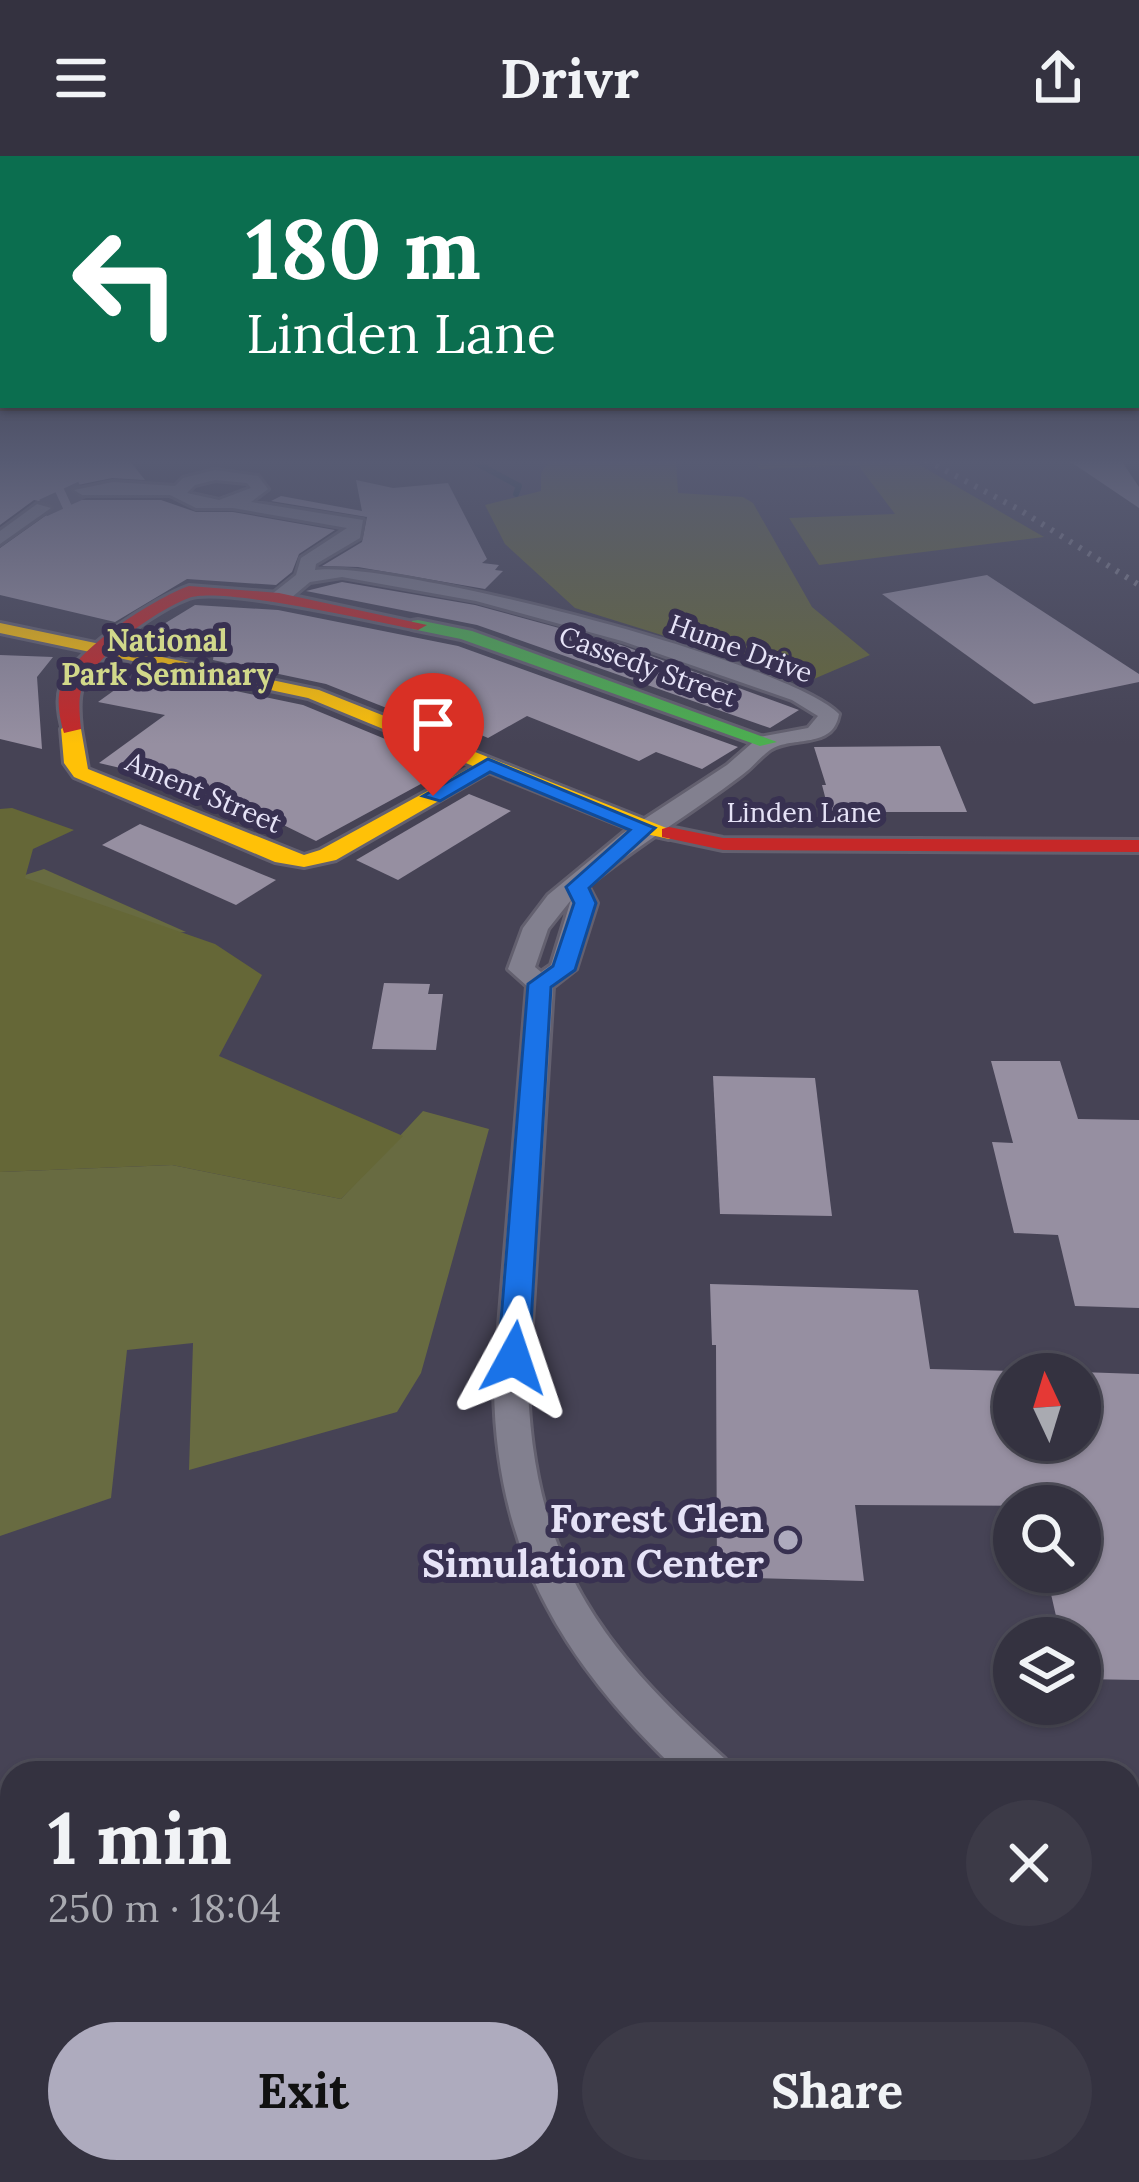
<!DOCTYPE html>
<meta charset="utf-8">
<style>
body{margin:0;font-family:Lora,serif;background:#3c3a47;color:#f1f3f6;height:100vh;display:flex;flex-direction:column;font-size:45px;white-space:nowrap}
*{box-sizing:border-box;margin:0}
p{font-size:39px;color:#a9aab1}
.icon{flex:none;width:66px;height:66px;fill:none;stroke:currentColor;stroke-width:2;stroke-linecap:round;stroke-linejoin:round}
.map{position:relative;flex:1;overflow:hidden}
.details{position:absolute;left:0px;top:1605px;width:1140px;height:423px;display:flex;flex-direction:column;background:#343240;border-radius:36px 36px 0 0;box-shadow:0 3px 9px #0004,0 0 0 3px #4e4d59}
.details>*{flex:none}
.top-card{position:absolute;left:0px;top:0px;width:1140px;height:252px;box-shadow:0 3px 9px #0004,0 0 0 3px #4e4d59;background:#0b6e4f;color:#fff;overflow:hidden}
.needle{width:78px;rotate:356deg}
.controls{position:absolute;left:993px;top:1197px;display:grid;gap:24px}
.controls a{display:grid;place-items:center;width:108px;height:108px;border-radius:50%;background:#343240;box-shadow:0 3px 9px #0004,0 0 0 3px #4e4d59;font-size:60px}
.pin{position:absolute;display:grid;place-items:center;width:102px;height:102px;color:#fff;margin:-123px -51px;border-radius:50% 50% 50% 0;rotate:-45deg;box-shadow:0 0 12px #0007}
.pin .icon{rotate:45deg}
.me{position:absolute;width:132px;margin:-66px;rotate:5deg;stroke-linejoin:round;filter:drop-shadow(0 0 9px #0008)}
.turn{display:flex;align-items:center;gap:42px;height:252px;padding:0 48px;font-size:54px}
.turn .icon{width:156px;height:156px;stroke-width:2.5}
.turn b{display:block;font-size:84px;line-height:102px}
.round{display:grid;place-items:center;flex:none;width:126px;height:126px;border-radius:63px;background:#3c3a47}
.summary{display:flex;align-items:center;justify-content:space-between;height:204px;padding:0 48px}
h1{font-size:72px;font-weight:700;line-height:90px}
.action{display:flex;gap:24px;margin-top:auto;padding:24px 48px}
.action a{flex:1;height:138px;border-radius:72px;background:#aeabbe;color:#111;font-size:48px;font-weight:700;line-height:138px;text-align:center}
.action a+a{background:#3c3a47;color:#f1f3f6}
header{display:flex;justify-content:space-between;align-items:center;height:156px;padding:0 48px;background:#343240;font-size:54px;font-weight:700}
.map>svg:first-child{display:block}
</style>
<header><svg class="icon" aria-label="menu" viewBox="0 0 24 24"><path d="M4 6h16M4 12h16M4 18h16"/></svg>Drivr<svg class="icon" aria-label="share" viewBox="0 0 24 24"><path d="M12 15V3M7 8l5-5 5 5M5 13v7h14v-7"/></svg></header>
<div class="map">
<svg width="1139" height="2026" viewBox="0 0 1139 2026">
<rect width="100%" height="100%" fill="#464355"/>
<!-- green -->
<g fill="#686b41">
<path d="M44,713L186,776L0,786V727Z"/>
<path d="M423,955L489,973L421,1217L397,1256L189,1314L193,1187L127,1194L111,1342L0,1380V1016L172,1009L341,1043Z"/>
<path d="M12,1707V2016H1128V1989L1139,1998V2026H0V1710Z"/>
</g>
<!-- forest -->
<g fill="#656737">
<path d="M550,304H676L678,337L743,341L753,347L812,451L870,499L809,525L575,452L505,388L485,349L541,335V317Z"/>
<path d="M755,304H911L1044,381L819,409L789,362L895,358L858,309L760,313Z"/>
<path d="M12,652L74,674L33,693L25,722L215,788L262,819L219,900L403,980L341,1043L172,1009L0,1016V653Z"/>
</g>
<g fill="none" stroke-linecap="round" stroke-linejoin="round">
<!-- stream -->
<path stroke="#153445" stroke-width="6" d="M471,304L519,330L516,338"/>
</g>
<!-- building -->
<g fill="#968fa1">
<path d="M0,304L130,305L145,324L112,322L73,330L70,335L82,344H161L196,356H233L335,374L299,398L292,416L276,429L187,423L115,466L0,439V392L55,353L52,348L34,344L0,369Z"/>
<path d="M1068,304H1121L1139,331V352Z"/>
<path d="M356,324L393,332L448,327L487,403L482,407L499,409L495,414L503,415L485,433L358,411L322,410L362,386L367,361L271,345L281,340L362,355Z"/>
<path d="M987,419L1139,518V526L1034,548L882,438Z"/>
<path d="M342,426L475,449L621,489L799,554L770,572L477,469L306,435Z"/>
<path d="M195,449L278,454L458,490L738,591L702,613L656,596L639,605L527,560L488,582L481,579L470,585L326,528L213,504L215,489L154,474Z"/>
<path d="M0,499L53,501L37,521L42,593L0,583Z"/>
<path d="M141,515L303,549L436,604L417,615L430,623L316,685L210,633L99,607L165,559L98,546Z"/>
<path d="M940,590L967,656H829L822,629H826L814,591Z"/>
<path d="M469,638L511,655L398,724L356,704Z"/>
<path d="M140,668L194,690L276,724L236,749L102,689Z"/>
<path d="M384,827L430,828L428,838H443L436,894L372,893Z"/>
<path d="M991,905H1060L1078,963L1139,964V1152L1075,1150L1058,1079L1014,1077L992,986L1013,987Z"/>
<path d="M713,920L815,922L832,1060L720,1058Z"/>
<path d="M710,1128L918,1134L930,1213L1014,1215V1284H1080V1216L1139,1218V1524L1080,1523V1482H1061L1046,1416H1080V1350L855,1349L864,1425L717,1421L716,1189H712Z"/>
</g>
<g fill="none" stroke-linecap="round" stroke-linejoin="round">
<!-- street-tunnel -->
<path stroke="#5e5b6d" stroke-width="18" stroke-dasharray="18 9" stroke-linecap="butt" d="M43,352L82,334"/>
<!-- street casing -->
<g stroke="#63606f" stroke-width="6">
<g id="street">
<path d="M215,314L258,320L268,333L251,346L363,364L360,382L316,408L315,414C392,404 787,505 839,558C833,594 793,579 770,594C760,601 752,612 742,619C691,658 637,689 588,730L597,747L576,813L553,831L528,1231C534,1403 600,1491 725,1603L731,1617H680C562,1506 496,1396 494,1231L527,830L508,813L523,772L548,739L623,677L727,609L759,581L808,572L818,560L792,544L622,485L476,445L342,421L310,426L286,446H272V438L296,419L301,402L347,372L233,352H196L170,339H82L74,334L113,326L175,330L183,322ZM215,324L247,327L251,332L219,344L187,337L195,329ZM571,744L551,809L541,816L535,811L548,773Z"/>
<path d="M37,348L51,352L0,388V375Z"/>
<path d="M1128,1873L1139,1878V1930L1128,1925Z"/>
</g>
</g>
<!-- fast casing -->
<g stroke="#63606f" stroke-width="6">
<path id="fast" d="M418,464L472,475L777,586L760,590L461,483L412,473V465Z"/>
</g>
<!-- slow casing -->
<g stroke="#63606f" stroke-width="6">
<path id="slow" d="M0,467L319,534L679,677L669,683L637,676L489,616L336,704L304,711L275,706L74,621L64,607L61,573L71,567L81,573L88,613L304,699L320,694L473,610L308,542L0,477Z"/>
</g>
<!-- jam casing -->
<g stroke="#63606f" stroke-width="6">
<g id="jam">
<path d="M189,430L279,437L427,469L418,474C376,466 221,430 189,442C165,451 129,475 112,493C82,525 76,528 81,573L64,577C60,564 56,544 61,530C75,493 153,443 189,430Z"/>
<path d="M669,671L723,682L1139,684V696L723,694L662,681V673Z"/>
</g>
</g>
<!-- street -->
<use href="#street" fill="#82808f" fill-rule="evenodd"/>
<!-- fast -->
<use href="#fast" fill="#4caf50" fill-rule="evenodd"/>
<!-- slow -->
<use href="#slow" fill="#ffc107" fill-rule="evenodd"/>
<!-- jam -->
<use href="#jam" fill="#c62828" fill-rule="evenodd"/>
<!-- rail -->
<path stroke="#848390" stroke-width="6" stroke-dasharray="3 8" stroke-linecap="butt" d="M926,304L1020,354L1139,429"/>
</g>
<!-- sky -->
<linearGradient id="sky" x2="0" y2="1"><stop stop-color="#26252f"/><stop offset="0.52" stop-color="#575b73"/><stop offset="1" stop-color="#575b73" stop-opacity="0"/></linearGradient>
<rect width="1139" height="588" fill="url(#sky)"/>
<!-- route -->
<path fill="#1a73e8" stroke="#114b97" stroke-width="3" d="M488,603L655,672L589,732L596,747L575,814L551,831L529,1202L524,1210H503L498,1202L528,828L553,810L574,747L566,731L630,674L490,616L440,645L423,640Z"/>
<!-- markers -->
<circle fill="#aeabbe" stroke="#383151" stroke-width="4.5" cx="788" cy="1384" r="12"/>
<g text-anchor="middle" dominant-baseline="central" stroke-width="12" stroke-linejoin="round" paint-order="stroke">
<!-- far-street labels -->
<g font-size="27" fill="#e6e3f7" stroke="#383151">
<text transform="translate(741 492) rotate(20)">Hume Drive</text>
<text transform="translate(648 510) rotate(20)">Cassedy Street</text>
<text transform="translate(204 636) rotate(23)">Ament Street</text>
<text x="804" y="656">Linden Lane</text>
</g>
<!-- far-neighbourhood labels -->
<g font-size="30" font-weight="bold" fill="#d1d88a" stroke="#383151">
<text x="167" y="484">National<tspan x="167" dy="34">Park Seminary</tspan></text>
</g>
<!-- near-poi labels -->
<g font-size="39" font-weight="bold" fill="#e6e3f7" stroke="#383151" text-anchor="end">
<text x="764" y="1362">Forest Glen<tspan x="764" dy="45">Simulation Center</tspan></text>
</g>
</g>
</svg>
<div class="controls">
<a><svg class="needle" viewBox="-14 -14 28 28"><path d="M0-13l5 13h-10z" fill="#e53935"/><path d="M0 13l5-13h-10z" fill="#a9aab1"/></svg></a>
<a><svg class="icon" aria-label="search" viewBox="0 0 24 24"><circle cx="10" cy="10" r="6"/><path d="M15 15l6 6"/></svg></a>
<a><svg class="icon" aria-label="layers" viewBox="0 0 24 24"><path d="M12 4l9 5-9 5-9-5zM3 14l9 5 9-5"/></svg></a>
</div>
<div class="pin" style="left:433px;top:640px;background:#d93025"><svg class="icon" aria-label="arrive" viewBox="0 0 24 24"><path d="M6 21V4h12l-3 4 3 4H6"/></svg></div>
<svg class="me" style="left:514px;top:1202px" viewBox="-20 -20 40 40"><path d="M0-17L14 15 0 8-14 15z" fill="#1a73e8" stroke="#fff" stroke-width="4"/></svg>
<div class="top-card">
<div class="turn"><svg class="icon" aria-label="left" viewBox="0 0 24 24"><path d="M17 20v-9H6M10 6l-5 5 5 5"/></svg><div><b>180 m</b>Linden Lane</div></div>
</div>
<section class="details">
<div class="summary"><div><h1>1 min</h1><p>250 m · 18:04</p></div><a class="round"><svg class="icon" aria-label="close" viewBox="0 0 24 24"><path d="M6 6l12 12M18 6L6 18"/></svg></a></div>
<div class="action"><a>Exit</a><a>Share</a></div>
</section>
</div>
